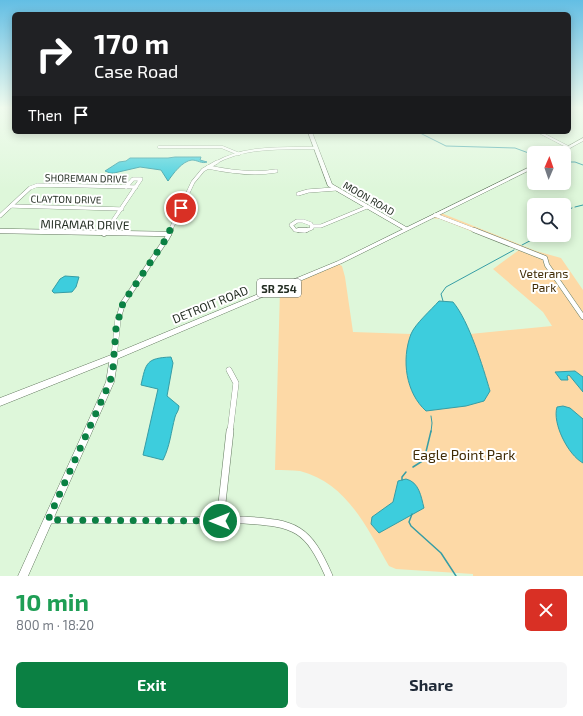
<!DOCTYPE html>
<meta charset="utf-8">
<style>
body{margin:0;font-family:"Exo 2",sans-serif;background:#f6f6f7;color:#1f2937;height:100vh;display:flex;flex-direction:column;font-size:15px;white-space:nowrap}
*{box-sizing:border-box;margin:0}
p{font-size:13px;color:#747a83}
.icon{flex:none;width:22px;height:22px;fill:none;stroke:currentColor;stroke-width:2;stroke-linecap:round;stroke-linejoin:round}
.map{position:relative;height:576px;overflow:hidden}
.drawer{display:flex;flex-direction:column;background:#fff;flex:1}
.drawer>*{flex:none}
.banner{position:absolute;left:12px;top:12px;width:559px;height:122px;border-radius:6px;box-shadow:0 2px 10px #0003;background:#202124;color:#fff;overflow:hidden}
.needle{width:26px;rotate:2deg}
.buttons{position:absolute;left:527px;top:146px;display:grid;gap:8px}
.buttons a{display:grid;place-items:center;width:44px;height:44px;border-radius:6px;background:#fff;box-shadow:0 2px 10px #0003;font-size:20px}
.pin{position:absolute;display:grid;place-items:center;width:34px;height:34px;color:#fff;margin:-17px;border:2px solid #fff;border-radius:50%;box-shadow:0 1px 4px #0007}
.me{position:absolute;width:44px;margin:-22px;rotate:270deg;stroke-linejoin:round;filter:drop-shadow(0 0 3px #0008)}
.turn{display:flex;align-items:center;gap:14px;height:84px;padding:0 16px;font-size:18px}
.turn .icon{width:52px;height:52px;stroke-width:2.5}
.turn b{display:block;font-size:28px;line-height:34px}
.then{display:flex;align-items:center;height:38px;padding:0 16px;background:#0003;gap:8px;font-size:15px}
.round{display:grid;place-items:center;flex:none;width:42px;height:42px;border-radius:6px;background:#f6f6f7}
.summary{display:flex;align-items:center;justify-content:space-between;height:68px;padding:0 16px}
h1{font-size:24px;font-weight:700;line-height:30px;color:#1e9e55}
.action{display:flex;gap:8px;margin-top:auto;padding:8px 16px}
.action a{flex:1;height:46px;border-radius:6px;background:#0b8043;color:#fff;font-size:16px;font-weight:700;line-height:46px;text-align:center}
.action a+a{background:#f6f6f7;color:#1f2937}
.map>svg:first-child{display:block}
</style>
<div class="map">
<svg width="583" height="576" viewBox="0 0 583 576">
<rect width="100%" height="100%" fill="#def7da"/>
<!-- green -->
<path fill="#fdd9a6" d="M441,213L536,251L561,258L583,290V576H473V574L396,569L389,566C367,528 347,483 300,471C292,470 283,470 275,470L280,289L338,264L342,266L345,277L353,332L411,334L439,301L453,302L462,315L470,334L552,326L543,312L493,269L519,250L440,219L432,218Z"/>
<!-- water -->
<g fill="#3dcddd" stroke="#369da5">
<path d="M175,157H201L200,160L207,162C202,164 197,160 192,160C182,161 173,174 168,181L161,170L140,167L114,173H110L105,171L119,162L126,161L130,158H168Z"/>
<path d="M65,276L79,277L76,287L72,292L54,293L52,291L60,279Z"/>
<path d="M439,301L453,302C469,321 483,367 490,391L484,401L466,406L426,411C406,393 401,360 411,334C415,324 431,310 439,301Z"/>
<path d="M171,357L173,363L167,396L179,406C179,411 176,413 175,417C171,432 170,446 163,460L143,455L158,389L141,385C146,363 146,358 171,357Z"/>
<path d="M575,371L583,377V392L569,375L567,376L568,380H561L555,372Z"/>
<path d="M563,406L570,408L583,419V463C568,455 552,423 557,407Z"/>
<path d="M406,479C419,482 421,496 424,508L379,533L371,524L372,517L393,502L398,481Z"/>
</g>
<g fill="none" stroke-linecap="round" stroke-linejoin="round">
<!-- stream-far1 -->
<g stroke="#369da5" stroke-width="1">
<path d="M418,132L446,146L515,148L534,155"/>
<path d="M564,162H575L583,165"/>
<path d="M575,207L583,205"/>
<path d="M564,211L572,208"/>
<path d="M522,245L541,235"/>
<path d="M443,301L441,294L446,287L514,250"/>
<path d="M431,432L432,423L431,416"/>
</g>
<!-- stream -->
<g stroke="#369da5" stroke-width="1.5">
<path d="M413,467L424,460L431,431"/>
<path d="M402,480V477L406,472"/>
<path d="M412,514L409,522L411,526L441,553L456,576"/>
</g>
<!-- street-far4 casing -->
<g stroke="#63795f" stroke-width="3">
<g id="street-far4">
<path d="M539,132L568,147"/>
<path d="M159,147H222L239,154"/>
<path d="M215,163C245,146 283,148 316,148"/>
</g>
</g>
<!-- street-far3 casing -->
<g stroke="#63795f" stroke-width="4">
<g id="street-far3">
<path d="M208,167C231,172 253,175 276,171"/>
<path d="M298,194L308,191L335,189"/>
<path d="M11,206L122,209"/>
<path d="M435,215L477,231"/>
<path d="M0,216L30,188L38,185L136,187"/>
<path d="M297,221H303L311,224L312,228L305,231L295,230L291,225Z"/>
<path d="M312,226H321L367,207"/>
<path d="M0,231H24"/>
<path d="M106,231L141,179H133L126,187"/>
<path d="M170,231L193,182L203,170L217,162"/>
</g>
</g>
<!-- street-far2 casing -->
<g stroke="#63795f" stroke-width="5.5">
<g id="street-far2">
<path d="M299,230H306"/>
<path d="M474,230L545,258L547,265L583,317"/>
<path d="M0,231L169,234"/>
<path d="M104,234L106,230"/>
<path d="M118,320L123,303L167,238L171,230"/>
</g>
</g>
<!-- street-far1 casing -->
<g stroke="#63795f" stroke-width="6">
<g id="street-far1">
<path d="M114,357L118,319"/>
<path d="M229,370L236,383L230,432"/>
</g>
</g>
<!-- street casing -->
<g stroke="#63795f" stroke-width="8">
<g id="street">
<path d="M48,520H244C296,523 308,528 329,576"/>
<path d="M220,521L230,431"/>
</g>
</g>
<!-- secondary casing -->
<g stroke="#63795f" stroke-width="1">
<g id="secondary">
<path d="M308,132H312L332,184L408,228V230H404L328,186Z"/>
<path d="M114,354L117,355L118,357L114,382L28,576H18L106,382L110,357L111,355Z"/>
</g>
</g>
<!-- primary casing -->
<g stroke="#63795f" stroke-width="1">
<g id="primary">
<path d="M583,138V141L561,153H556Z"/>
<path d="M534,165V168L342,263L117,359L0,406V398L111,355L338,261Z"/>
</g>
</g>
<!-- street-far4 -->
<use href="#street-far4" stroke="#fff" stroke-width="2.5"/>
<!-- street-far3 -->
<use href="#street-far3" stroke="#fff" stroke-width="3.5"/>
<!-- street-far2 -->
<use href="#street-far2" stroke="#fff" stroke-width="4.5"/>
<!-- street-far1 -->
<use href="#street-far1" stroke="#fff" stroke-width="5.5"/>
<!-- street -->
<use href="#street" stroke="#fff" stroke-width="7"/>
<!-- secondary -->
<use href="#secondary" fill="#fff" fill-rule="evenodd"/>
<!-- primary -->
<use href="#primary" fill="#fff" fill-rule="evenodd"/>
</g>
<!-- sky -->
<linearGradient id="sky" x2="0" y2="1"><stop stop-color="#63bee4"/><stop offset="0.57" stop-color="#f0fbee"/><stop offset="1" stop-color="#f0fbee" stop-opacity="0"/></linearGradient>
<rect width="583" height="189" fill="url(#sky)"/>
<g fill="none" stroke-linecap="round" stroke-linejoin="round">
<!-- route -->
<path stroke="#0b8043" stroke-width="7" stroke-dasharray="0 12.6" d="M181,208L164,242L123,303L116,328L113,368L110,382L48,520L220,521"/>
</g>
<g text-anchor="middle" dominant-baseline="central" stroke-width="4" stroke-linejoin="round" paint-order="stroke">
<!-- far-street labels -->
<g font-size="10" fill="#242e23" stroke="#fff">
<text transform="translate(86 178) rotate(1)">SHOREMAN DRIVE</text>
<text transform="translate(369 198) rotate(30)">MOON ROAD</text>
<text transform="translate(66 199) rotate(1)">CLAYTON DRIVE</text>
</g>
<!-- shield labels -->
<rect fill="#fff" stroke="#666d65" stroke-width="1" x="257" y="279" width="44" height="18" rx="3"/>
<g font-size="11" font-weight="bold" fill="#242e23">
<text x="279" y="288">SR 254</text>
</g>
<!-- street labels -->
<g font-size="12" fill="#242e23" stroke="#fff">
<text transform="translate(85 224) rotate(1)">MIRAMAR DRIVE</text>
<text transform="translate(210 304) rotate(-22)">DETROIT ROAD</text>
</g>
<!-- park labels -->
<g font-size="12" fill="#402b05" stroke="#fff">
<text x="544" y="273">Veterans<tspan x="544" dy="14">Park</tspan></text>
</g>
<!-- near-park labels -->
<g font-size="14" fill="#402b05" stroke="#fff">
<text x="464" y="454">Eagle Point Park</text>
</g>
</g>
</svg>
<div class="buttons">
<a><svg class="needle" viewBox="-14 -14 28 28"><path d="M0-13l5 13h-10z" fill="#e53935"/><path d="M0 13l5-13h-10z" fill="#747a83"/></svg></a>
<a><svg class="icon" aria-label="search" viewBox="0 0 24 24"><circle cx="10" cy="10" r="6"/><path d="M15 15l6 6"/></svg></a>
</div>
<div class="pin" style="left:181px;top:208px;background:#d93025"><svg class="icon" aria-label="arrive" viewBox="0 0 24 24"><path d="M6 21V4h12l-3 4 3 4H6"/></svg></div>
<svg class="me" style="left:220px;top:521px" viewBox="-20 -20 40 40"><circle r="17" fill="#0b8043" stroke="#fff" stroke-width="3"/><path d="M0-11L8 9 0 5-8 9z" fill="#fff"/></svg>
<div class="banner">
<div class="turn"><svg class="icon" aria-label="right" viewBox="0 0 24 24"><path d="M7 20v-9h11M14 6l5 5-5 5"/></svg><div><b>170 m</b>Case Road</div></div>
<div class="then">Then<svg class="icon" aria-label="arrive" viewBox="0 0 24 24"><path d="M6 21V4h12l-3 4 3 4H6"/></svg></div>
</div>
</div>
<section class="drawer">
<div class="summary"><div><h1>10 min</h1><p>800 m · 18:20</p></div><a class="round" style="background:#d93025;color:#fff"><svg class="icon" aria-label="close" viewBox="0 0 24 24"><path d="M6 6l12 12M18 6L6 18"/></svg></a></div>
<div class="action"><a>Exit</a><a>Share</a></div>
</section>
